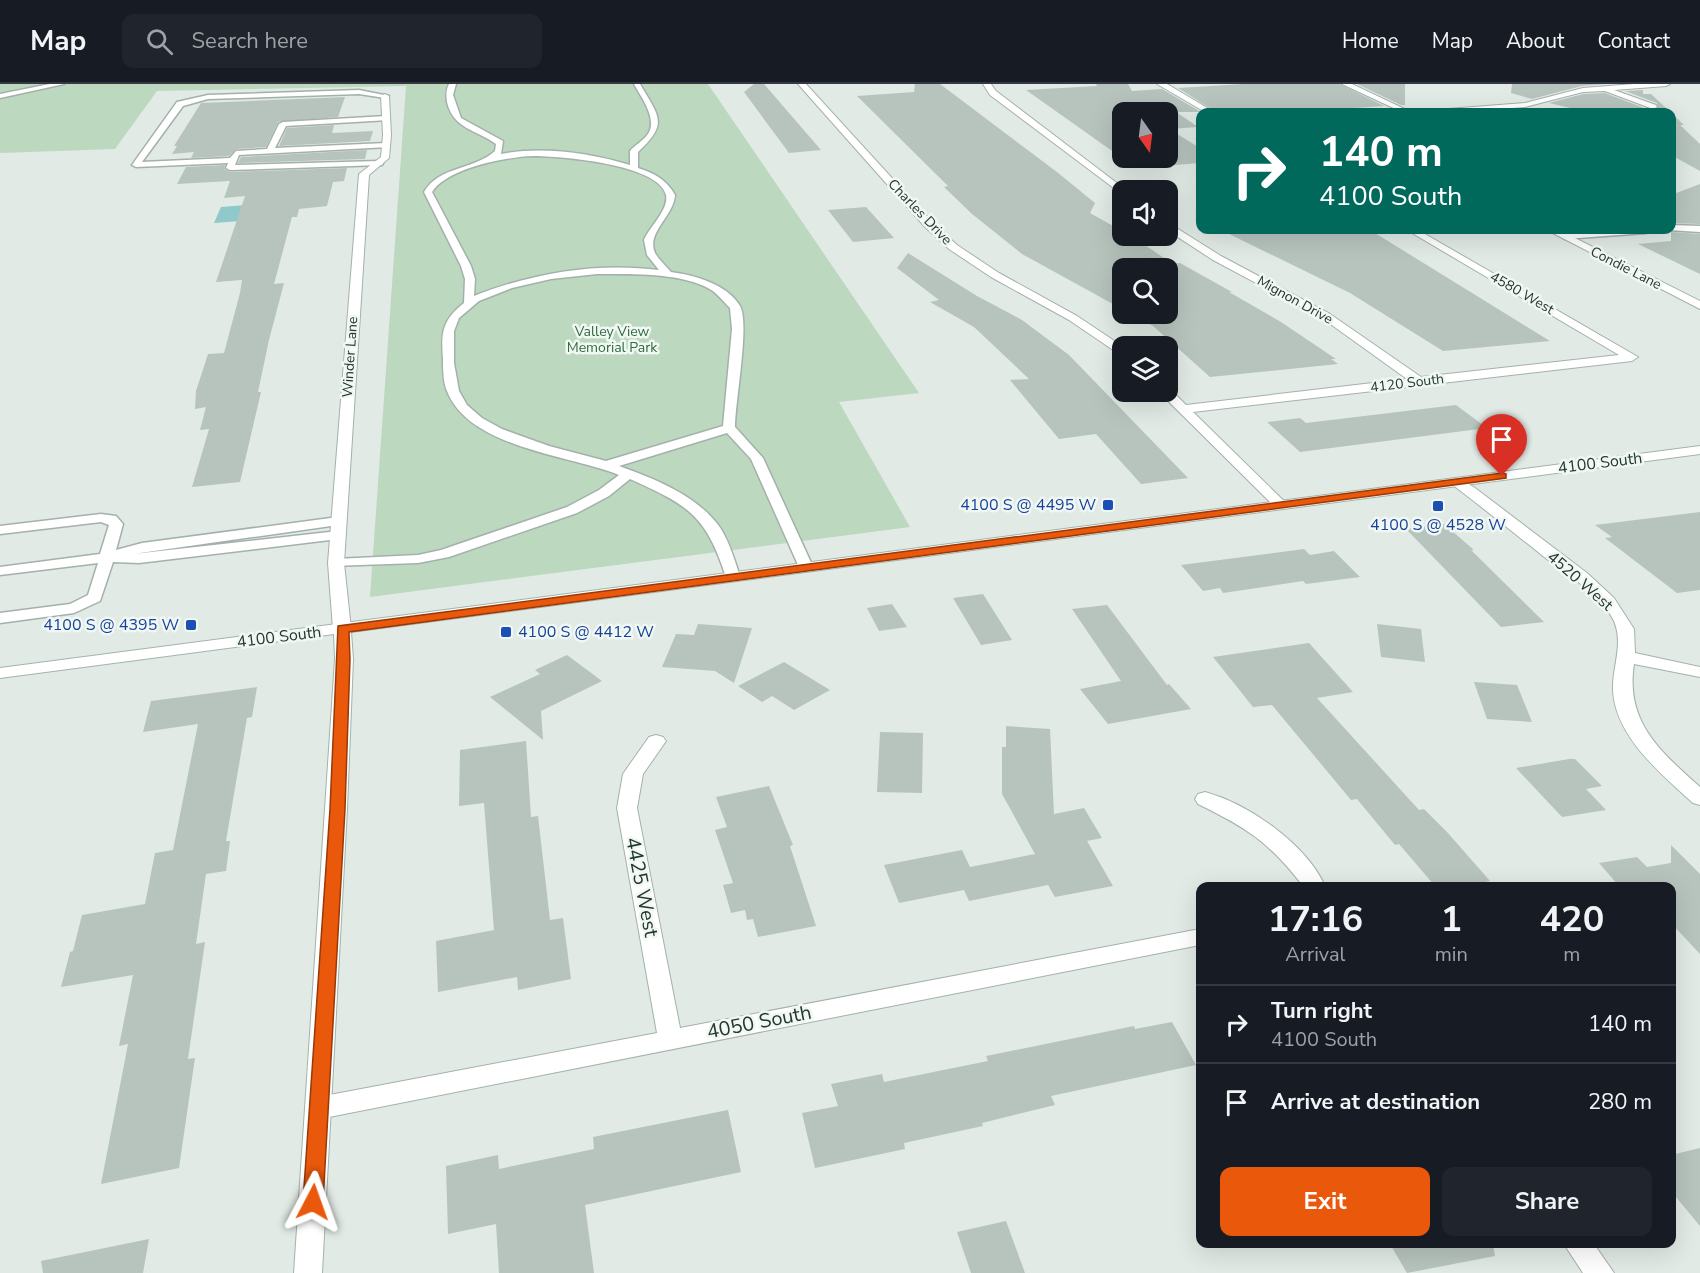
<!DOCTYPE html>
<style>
body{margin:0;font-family:"Nunito Sans",sans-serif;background:#20242c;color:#f1f3f6;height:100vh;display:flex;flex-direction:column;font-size:22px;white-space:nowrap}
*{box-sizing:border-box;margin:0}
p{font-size:20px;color:#9ea1a6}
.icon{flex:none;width:33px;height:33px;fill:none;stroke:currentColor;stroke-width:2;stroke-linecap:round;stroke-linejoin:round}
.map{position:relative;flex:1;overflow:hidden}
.sheet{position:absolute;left:1196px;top:798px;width:480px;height:366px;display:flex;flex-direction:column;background:#171b24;border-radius:12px;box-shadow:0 6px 24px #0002}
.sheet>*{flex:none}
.banner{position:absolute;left:1196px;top:24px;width:480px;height:126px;border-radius:12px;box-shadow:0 6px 24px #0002;background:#00695c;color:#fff;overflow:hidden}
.needle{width:39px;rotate:166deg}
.controls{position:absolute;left:1112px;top:18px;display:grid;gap:12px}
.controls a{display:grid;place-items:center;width:66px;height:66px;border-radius:12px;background:#171b24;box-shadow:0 6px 24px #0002;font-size:30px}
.pin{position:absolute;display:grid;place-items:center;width:51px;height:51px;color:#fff;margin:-62px -26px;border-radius:50% 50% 50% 0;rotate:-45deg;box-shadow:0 0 6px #0007}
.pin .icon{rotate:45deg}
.me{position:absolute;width:66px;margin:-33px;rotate:4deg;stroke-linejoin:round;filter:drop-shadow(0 0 4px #0008)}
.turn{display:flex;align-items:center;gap:21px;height:126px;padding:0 24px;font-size:27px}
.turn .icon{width:78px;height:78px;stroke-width:2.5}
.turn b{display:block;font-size:42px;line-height:51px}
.eta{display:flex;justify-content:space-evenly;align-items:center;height:102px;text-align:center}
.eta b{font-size:36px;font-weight:700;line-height:42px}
.button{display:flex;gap:12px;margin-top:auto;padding:12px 24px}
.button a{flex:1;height:69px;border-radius:12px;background:#ea580c;color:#fff;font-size:24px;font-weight:700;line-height:69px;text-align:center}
.button a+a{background:#20242c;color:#f1f3f6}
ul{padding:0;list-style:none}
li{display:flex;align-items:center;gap:18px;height:78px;padding:0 24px;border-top:2px solid #363941}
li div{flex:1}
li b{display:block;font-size:22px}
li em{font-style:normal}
header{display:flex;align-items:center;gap:36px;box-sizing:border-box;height:84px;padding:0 30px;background:#171b24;border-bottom:2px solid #363941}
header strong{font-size:28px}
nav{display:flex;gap:33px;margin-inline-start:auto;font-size:21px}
.search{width:420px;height:54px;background:#20242c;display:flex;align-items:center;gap:15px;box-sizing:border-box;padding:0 21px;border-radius:12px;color:#9ea1a6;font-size:22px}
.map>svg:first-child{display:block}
</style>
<header>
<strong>Map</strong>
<div class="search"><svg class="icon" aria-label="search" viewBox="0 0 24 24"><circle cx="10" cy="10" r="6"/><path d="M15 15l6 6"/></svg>Search here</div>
<nav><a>Home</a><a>Map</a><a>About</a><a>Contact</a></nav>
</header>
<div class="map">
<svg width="1700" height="1189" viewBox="0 0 1700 1189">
<rect width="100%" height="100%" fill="#e1eae5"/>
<!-- green -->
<path fill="#bcd9bf" d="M0,0H708L919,309L839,318L910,443L370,513L406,2L157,7L115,65L0,69Z"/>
<!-- water -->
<path fill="#8fc9c9" d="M247,121L241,137L214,139L221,123Z"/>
<!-- building -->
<g fill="#b7c4bd">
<path d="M754,0H764L821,66L789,69L744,8Z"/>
<path d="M915,0H940L1057,88L1095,119L1090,129L1122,147V156L1136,155L1173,180L1180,179L1232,208H1229L1281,238L1336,275H1331L1338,280L1210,293L1153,242L1131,230H1167V184H1122V225L1022,170L972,130L944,103L948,102L857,12L914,8Z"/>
<path d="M1096,0H1128L1132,7L1162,5L1201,28H1176L1198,43L1169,45L1200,64V79L1138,84L1124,74H1167V28H1122V74L1026,6L1097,2Z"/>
<path d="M1243,0H1340L1384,22L1354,24L1363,28H1216L1178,4Z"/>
<path d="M1357,0H1405V21H1401Z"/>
<path d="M1512,0H1605L1582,2L1532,15L1511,9Z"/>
<path d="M1643,6V10H1651L1684,41H1680L1700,60V87L1671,71V28H1587L1549,19L1583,10L1605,9L1652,27L1658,25L1657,19L1625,7Z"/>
<path d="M345,13L338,33L278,38L266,63L236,65L229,72L191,74L194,68L172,70L177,62H174L201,19Z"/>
<path d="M334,41L332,49L373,47L370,57L279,62L287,44Z"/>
<path d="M367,66L365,75L238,79L241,73Z"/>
<path d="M225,81L224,85L230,88L347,84L344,97L333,98L327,122L299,125L297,133H292L274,200L284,199L269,256L258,308H261L240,398L192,403L209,345L200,346L206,323L195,325L196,307L208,270L224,269L240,209L242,196L216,198L245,112L224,114L230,97L177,100L186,83Z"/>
<path d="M1700,100V140L1671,139V111Z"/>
<path d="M866,123L894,154L853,158L828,126Z"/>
<path d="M1221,146H1370L1550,257L1443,267L1350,209Z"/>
<path d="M1671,148L1700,150V190L1638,160L1671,157Z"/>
<path d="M908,169L977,212L1022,236L1069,271L1188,394L1141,400L1096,350L1059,355L1010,296L1029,295L974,243L930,218L939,216L897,184Z"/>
<path d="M1456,321L1487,344L1300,368L1267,338L1300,334L1306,339Z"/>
<path d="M1700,428V506L1677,509L1605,454L1612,453L1595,441Z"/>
<path d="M1444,440L1474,466H1471L1544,538L1501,543L1406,445Z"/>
<path d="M1304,465L1310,471L1334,467L1360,493L1306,500L1303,497L1223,509L1220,504L1203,507L1181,481Z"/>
<path d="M983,510L1012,556L981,561L953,514Z"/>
<path d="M892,520L907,543L879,547L867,524Z"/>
<path d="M1107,521L1167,601L1169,600L1191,625L1108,640L1080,605L1121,597L1072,525Z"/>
<path d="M698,540L752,544L734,599L715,587L662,583L676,550L694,551Z"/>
<path d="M1377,540L1421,545L1425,578L1381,573Z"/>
<path d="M1309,559L1353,608L1317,614L1419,726L1424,725L1447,748L1490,797L1464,802H1435L1399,760L1395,761L1357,715L1351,716L1272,621L1253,623L1213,573Z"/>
<path d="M567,571L602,597L541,627L543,656L490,613L540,590L535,586Z"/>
<path d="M784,578L830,606L794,626L772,612L762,618L738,602Z"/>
<path d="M1474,598L1517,601L1532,638L1487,635Z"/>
<path d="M257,603L252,633L247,634L226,757H230L226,787L206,790L196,860L205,858L188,975L195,974L179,1084L101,1100L128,960L119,962L133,891L61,903L70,868L73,867L82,831L145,820L155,769L173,766L198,640L143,648L151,617Z"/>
<path d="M1006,642L1050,645L1054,730L1084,724L1102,754L1087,757L1113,802L1055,813L1048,801L969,817L964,806L899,819L884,781L962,766L970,783L1035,770L1002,710V663H1006Z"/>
<path d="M880,648L923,649L922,709L877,708Z"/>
<path d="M526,657L531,733L538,732L550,836L563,834L571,895L518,906L517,893L438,908L436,857L494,846L484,719L459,722L460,666Z"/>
<path d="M1569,675H1575L1602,702L1586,705L1606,726L1562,733L1516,684Z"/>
<path d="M769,702L793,761L790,762L816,842L758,853L753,835L747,836L745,826L731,829L723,801L733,799L715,746L727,743L716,713Z"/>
<path d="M1671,761L1700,790V870L1671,839V802H1619L1599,779L1637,773L1647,783L1671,779Z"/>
<path d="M1172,938L1196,981L1051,1012L1055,1021L982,1039L983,1042L904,1059L905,1065L815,1084L802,1029L838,1022L831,1000L882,990L884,998L988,977L986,972L1134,942L1135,945Z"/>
<path d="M728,1026L741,1088L585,1121L594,1189H499L496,1140L448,1150L446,1082L498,1071L499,1085L594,1065L593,1053Z"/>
<path d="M1700,1064V1142L1671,1107V1071Z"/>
<path d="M1006,1137L1025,1189H971L957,1148Z"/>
<path d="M149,1155L143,1189H43L41,1177Z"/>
<path d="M1390,1160H1493L1495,1172L1407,1189Z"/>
</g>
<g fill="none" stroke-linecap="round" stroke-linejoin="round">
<!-- lane casing -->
<g stroke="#a4b1ab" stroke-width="3">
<g id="lane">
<path d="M50,0H64L0,14V10Z"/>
<path d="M449,0H456L453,11L461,34L503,57L501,70C542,62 590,69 630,81V67C635,61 643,57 648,50C658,35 641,13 634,0H640C659,33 669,39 638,68V84C654,89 667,96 675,111C674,132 646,148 655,169C659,176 666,182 671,188C694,191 727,200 740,222C750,240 735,318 735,343L763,374L813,483L811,486L806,487L799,483L751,375L727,349L619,382C655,395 699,412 721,445C730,460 735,477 740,493L738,496H728L726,493C706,431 688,421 630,395L609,412L577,429L449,473L418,479L331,482L329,479L331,476L336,475L418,471L441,466L567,423L599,406L619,391C569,371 469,364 447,307C443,298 443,285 443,275C441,249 442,236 464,219L465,195L461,182L424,108C439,82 474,86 495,67L496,60C477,46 453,45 447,18C446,11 446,6 449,0ZM533,72C559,72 659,80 666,111C669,126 649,143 644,156L647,171L659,186C597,178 532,189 474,212L475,195L471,182L432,108C448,84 506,73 533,72ZM597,190C629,190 685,188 713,207C719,212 725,219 730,224L732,245L723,342L606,377L549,362L502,345L482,334L467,321L459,307L454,279V247L459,234L479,217L512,204L551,195Z"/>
<path d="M359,6L389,12L385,14L359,10L208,15L183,22L142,78L230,74L236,67L267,65L279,40L283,38L386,32H389V36L286,42L275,64L386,59H389V63L239,71L235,81L379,77L383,79L382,81L230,86L226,84L228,79L136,83L132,81L177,18L208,11Z"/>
<path d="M1671,141L1700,142V148L1668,146H1671Z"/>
<path d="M1615,146H1651L1646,149L1565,155L1560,152L1565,149Z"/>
<path d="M101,430L116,432L123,440L116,466L142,459L338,433L345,437L338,441L133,470L338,447L345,451L338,455L139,479L113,478L100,517L74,529L0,539V529L70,520L88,511L98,479L0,491V483L100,470L109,441L101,438L0,450V442Z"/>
</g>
</g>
<!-- street casing -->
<g stroke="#a4b1ab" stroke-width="2">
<g id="street">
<path d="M798,0H806L933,139L957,161L999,189L1077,232L1122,262V272L1069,236L991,193L949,165L925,143Z"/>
<path d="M983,0H991L996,7L1126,106L1119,108L990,11Z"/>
<path d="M1157,0H1167L1214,28H1205Z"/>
<path d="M1342,0H1352L1411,28H1402Z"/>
<path d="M1634,0H1670L1666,2L1614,6L1656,21L1657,23L1653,25L1605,7L1583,8L1525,23L1460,28H1431L1435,26L1525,19L1583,4Z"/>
<path d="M385,10L389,12L391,51L389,74L369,91L344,479L351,545L348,549H336L333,545L328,479L359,90L381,73L383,51L381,12Z"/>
<path d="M1167,138L1221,172L1330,230L1421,293L1619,271L1407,146H1418L1638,273L1632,277L1193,328L1288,421L1286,424H1276L1159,308L1170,305L1186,321L1407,295L1322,234L1213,176L1167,146Z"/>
<path d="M1547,146H1559L1700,217V225Z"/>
<path d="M1458,394L1475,404L1587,489L1614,514L1634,545L1635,569L1700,583V593L1634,580C1625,638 1660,667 1700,703V721L1693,719C1660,689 1611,649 1613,600C1614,579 1623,558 1614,537C1600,509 1567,491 1543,472C1513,448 1483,424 1453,401L1451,398L1453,395Z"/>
<path d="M656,651L663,653L666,657L643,690L637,724L680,944L1200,845V861L319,1035L310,1032L306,1024L310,1016L319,1013L657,949L617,724L623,690L649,653Z"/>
<path d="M1205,708C1249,720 1306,760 1325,802H1303C1269,758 1247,744 1198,720L1195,715L1198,710Z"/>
<path d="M1564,1160H1594L1614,1189H1583Z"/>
</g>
</g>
<!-- secondary casing -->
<g stroke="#a1b4ab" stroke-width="2">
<path id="secondary" d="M1700,362V370L351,548L353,575L347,725L322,1189H294L335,575L334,550L0,594V584Z"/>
</g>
<!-- lane -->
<use href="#lane" fill="#fff" fill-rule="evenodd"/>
<!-- street -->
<use href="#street" fill="#fff" fill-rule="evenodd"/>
<!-- secondary -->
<use href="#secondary" fill="#fff" fill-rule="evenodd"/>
</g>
<!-- route -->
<path fill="#ea580c" stroke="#983908" stroke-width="1.5" d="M1502,389L1506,390V394L349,548L350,575L345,725L323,1118L320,1125L313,1128L306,1125L303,1118L330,725L338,542Z"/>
<!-- markers -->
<g fill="#1a4fb4" stroke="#f1f7f3" stroke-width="2">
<rect x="1102" y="415" width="12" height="12" rx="3"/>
<rect x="1432" y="416" width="12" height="12" rx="3"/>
<rect x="185" y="535" width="12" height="12" rx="3"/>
<rect x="500" y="542" width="12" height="12" rx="3"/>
</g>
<g text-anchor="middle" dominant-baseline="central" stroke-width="5" stroke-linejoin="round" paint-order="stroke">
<!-- far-street labels -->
<g font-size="14" fill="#233930" stroke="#f1f7f3">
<text transform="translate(920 128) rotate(46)">Charles Drive</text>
<text transform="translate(1626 184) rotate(27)">Condie Lane</text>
<text transform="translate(1522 209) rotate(30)">4580 West</text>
<text transform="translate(1295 216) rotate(29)">Mignon Drive</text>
<text transform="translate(350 273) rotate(-86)">Winder Lane</text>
<text transform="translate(1407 299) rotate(-7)">4120 South</text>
</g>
<!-- far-park labels -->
<g font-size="14" fill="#326b3f" stroke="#f1f7f3">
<text x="612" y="247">Valley View<tspan x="612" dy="16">Memorial Park</tspan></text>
</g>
<!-- street labels -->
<g font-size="16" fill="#233930" stroke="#f1f7f3">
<text transform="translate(1600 379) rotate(-7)">4100 South</text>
<text transform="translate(1580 497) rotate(41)">4520 West</text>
<text transform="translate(279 553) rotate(-7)">4100 South</text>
</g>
<!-- transit labels -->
<g font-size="16" fill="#164399" stroke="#f1f7f3" text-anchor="end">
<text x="1096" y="421">4100 S @ 4495 W</text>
<text x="1438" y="441" text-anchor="middle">4100 S @ 4528 W</text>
<text x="179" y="541">4100 S @ 4395 W</text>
<text x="518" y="548" text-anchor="start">4100 S @ 4412 W</text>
</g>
<!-- near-street labels -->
<g font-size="20" fill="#233930" stroke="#f1f7f3">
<text transform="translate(642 803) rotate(79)">4425 West</text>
<text transform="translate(759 938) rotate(-11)">4050 South</text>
</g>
</g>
</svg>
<div class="controls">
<a><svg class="needle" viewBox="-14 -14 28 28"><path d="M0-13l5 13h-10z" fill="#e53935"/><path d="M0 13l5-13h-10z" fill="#9ea1a6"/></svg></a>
<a><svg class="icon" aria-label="sound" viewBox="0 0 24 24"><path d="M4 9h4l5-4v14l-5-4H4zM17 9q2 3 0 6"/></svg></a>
<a><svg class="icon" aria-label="search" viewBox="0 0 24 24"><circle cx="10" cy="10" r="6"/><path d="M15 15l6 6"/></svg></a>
<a><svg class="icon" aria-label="layers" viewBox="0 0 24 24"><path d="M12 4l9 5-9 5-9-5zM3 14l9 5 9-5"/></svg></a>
</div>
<div class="pin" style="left:1502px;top:392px;background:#d93025"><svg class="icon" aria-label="arrive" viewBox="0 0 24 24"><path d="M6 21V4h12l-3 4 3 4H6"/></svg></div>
<svg class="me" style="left:313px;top:1118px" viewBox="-20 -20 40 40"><path d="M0-17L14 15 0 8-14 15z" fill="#ea580c" stroke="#fff" stroke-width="4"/></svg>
<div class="banner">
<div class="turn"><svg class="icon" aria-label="right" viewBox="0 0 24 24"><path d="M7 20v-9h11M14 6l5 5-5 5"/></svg><div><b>140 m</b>4100 South</div></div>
</div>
<section class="sheet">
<div class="eta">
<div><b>17:16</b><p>Arrival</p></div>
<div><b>1</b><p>min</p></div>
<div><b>420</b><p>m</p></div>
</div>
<ul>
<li><svg class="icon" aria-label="right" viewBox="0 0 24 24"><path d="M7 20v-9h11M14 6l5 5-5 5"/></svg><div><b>Turn right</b><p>4100 South</p></div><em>140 m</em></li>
<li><svg class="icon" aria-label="arrive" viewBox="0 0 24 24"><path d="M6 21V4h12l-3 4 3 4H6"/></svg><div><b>Arrive at destination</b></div><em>280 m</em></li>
</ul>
<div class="button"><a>Exit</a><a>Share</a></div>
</section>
</div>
